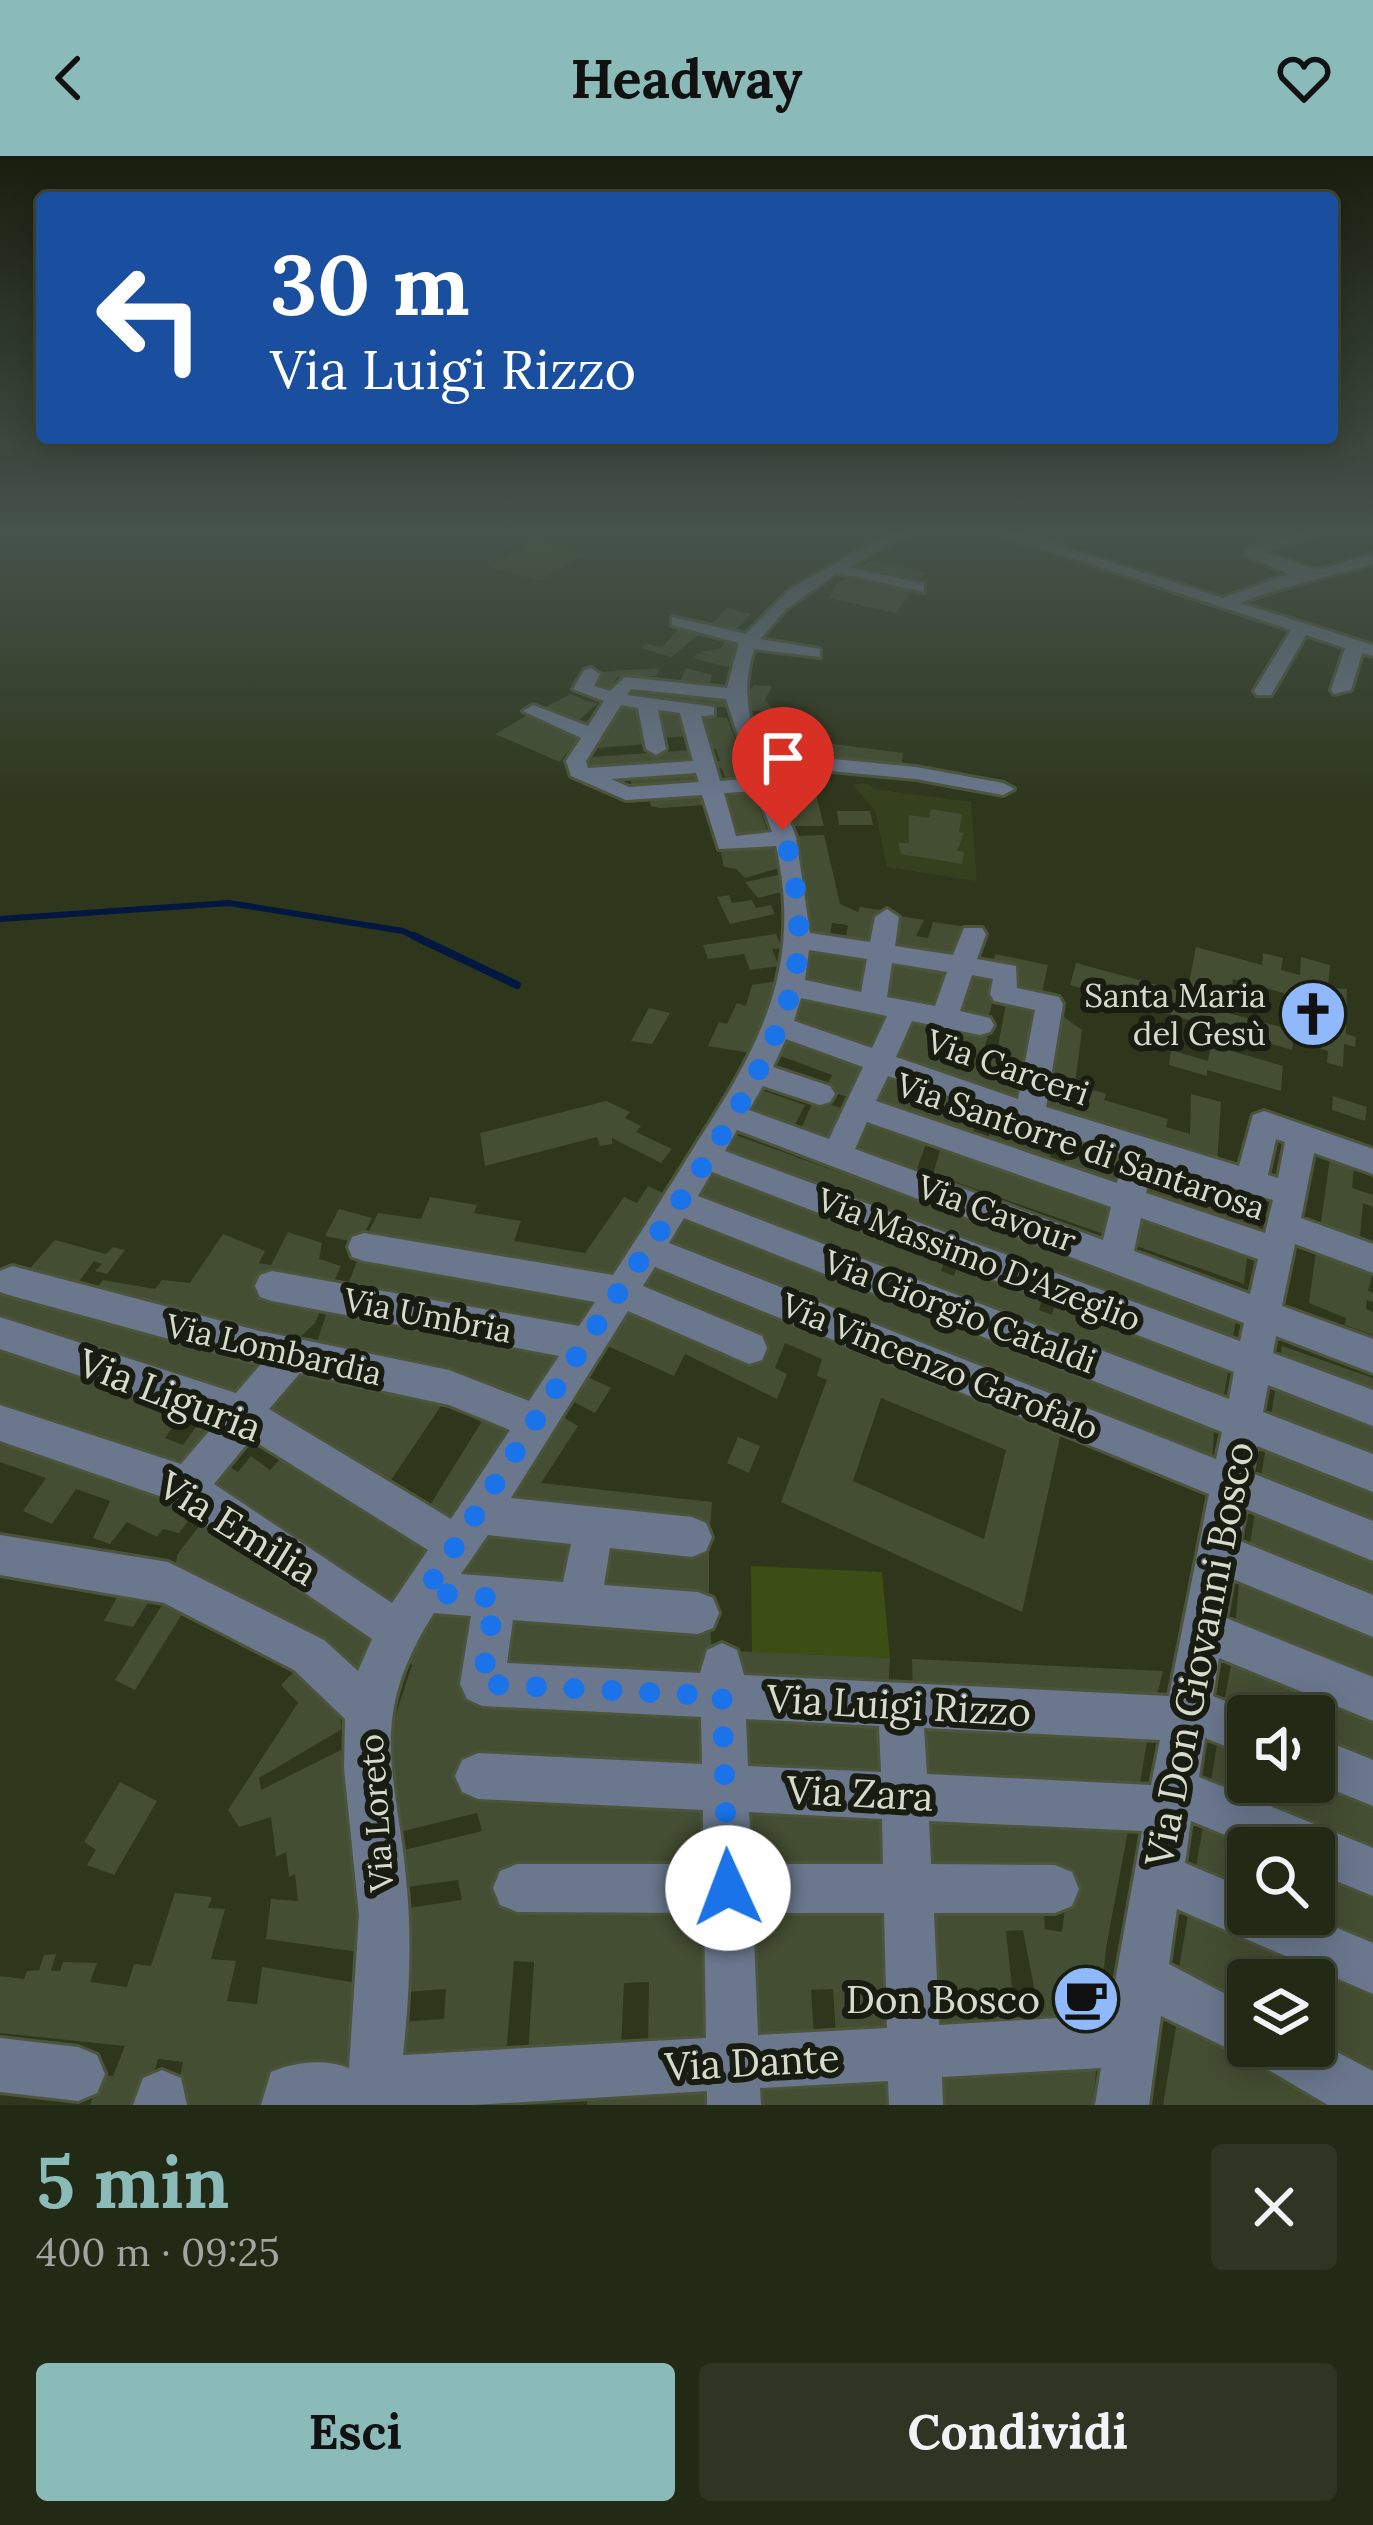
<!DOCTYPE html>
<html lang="it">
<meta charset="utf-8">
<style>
body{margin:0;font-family:Lora,serif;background:#2e3522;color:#f1f3f6;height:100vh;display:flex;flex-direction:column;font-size:45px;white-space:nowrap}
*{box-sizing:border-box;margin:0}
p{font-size:39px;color:#a2a6a0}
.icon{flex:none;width:66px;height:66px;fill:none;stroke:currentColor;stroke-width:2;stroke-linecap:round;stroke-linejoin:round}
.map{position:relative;height:1949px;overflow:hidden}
.sheet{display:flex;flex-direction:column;background:#222915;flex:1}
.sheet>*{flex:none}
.hud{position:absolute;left:36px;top:36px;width:1302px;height:252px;border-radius:12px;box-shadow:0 6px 30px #0003,0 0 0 3px #3f4534;background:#1a4fa0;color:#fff;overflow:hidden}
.controls{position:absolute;left:1227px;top:1539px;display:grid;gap:24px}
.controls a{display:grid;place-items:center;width:108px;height:108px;border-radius:12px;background:#222915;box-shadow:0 6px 30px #0003,0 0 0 3px #3f4534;font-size:60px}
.pin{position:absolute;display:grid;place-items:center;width:102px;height:102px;color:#fff;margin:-123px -51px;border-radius:50% 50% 50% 0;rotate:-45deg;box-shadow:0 0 12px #0007}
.pin .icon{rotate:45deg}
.me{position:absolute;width:132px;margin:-66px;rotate:358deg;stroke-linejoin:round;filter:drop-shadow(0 0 9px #0008)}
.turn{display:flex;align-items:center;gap:42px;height:252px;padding:0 36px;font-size:54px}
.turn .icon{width:156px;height:156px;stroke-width:2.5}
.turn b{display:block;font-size:84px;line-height:102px}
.round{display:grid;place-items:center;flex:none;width:126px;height:126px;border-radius:12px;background:#2e3522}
.head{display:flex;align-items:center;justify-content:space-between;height:204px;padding:0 36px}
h1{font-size:72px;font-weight:800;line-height:90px;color:#8bbbb9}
.primary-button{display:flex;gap:24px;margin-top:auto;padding:24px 36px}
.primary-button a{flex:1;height:138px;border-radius:12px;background:#8bbbb9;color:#111;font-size:48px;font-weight:800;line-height:138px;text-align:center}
.primary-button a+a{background:#2e3522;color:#f1f3f6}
header{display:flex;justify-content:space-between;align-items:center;height:156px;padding:0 36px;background:#8bbbb9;color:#111;font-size:54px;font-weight:800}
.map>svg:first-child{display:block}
</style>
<header><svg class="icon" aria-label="back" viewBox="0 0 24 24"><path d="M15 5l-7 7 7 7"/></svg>Headway<svg class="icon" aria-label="heart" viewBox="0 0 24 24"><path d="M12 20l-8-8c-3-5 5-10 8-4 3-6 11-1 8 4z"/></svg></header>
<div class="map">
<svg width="1373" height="1949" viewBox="0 0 1373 1949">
<rect width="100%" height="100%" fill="#2e371c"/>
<!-- built -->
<path fill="#35401e" d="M867,627L873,633L971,646L977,725L887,711L875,654L853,629Z"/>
<!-- green -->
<g fill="#3d4e15">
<path d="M534,385L584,398L540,425L489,410Z"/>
<path d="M751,1410L882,1416L890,1502L752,1496Z"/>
</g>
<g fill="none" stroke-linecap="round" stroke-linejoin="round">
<!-- stream-far1 -->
<path stroke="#031740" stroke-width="6" d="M0,763L229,747L403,775L420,783"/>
<!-- stream -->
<path stroke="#031740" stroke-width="8" d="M414,780L517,829"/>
</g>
<!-- building -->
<g fill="#444e32" fill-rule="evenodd">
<path d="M872,404L926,416L916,426L857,413Z"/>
<path d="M849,420L913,434L896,457L829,442L838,427Z"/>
<path d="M727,452L751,458L734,475L711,469Z"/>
<path d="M680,472L701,477L671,501L641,492L646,488L662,491Z"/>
<path d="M726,484L743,486L731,512L693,502L698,497L710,500L700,496L720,493Z"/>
<path d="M660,512L656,520L617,521L609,535L590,530L598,516Z"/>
<path d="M686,512L712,519L709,530L679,527Z"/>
<path d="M754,529L772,530L765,544L773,554L749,555L745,540Z"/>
<path d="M636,530L726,540L729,552L629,541Z"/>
<path d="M570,538L591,546L598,547L578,565L544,552Z"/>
<path d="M620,550L639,552L647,588L598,592Z"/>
<path d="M665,555L682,557L687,580L661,582L655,556Z"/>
<path d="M700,559L727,562L750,620L725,621L722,612H714L712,605H720L716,593L709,592Z"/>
<path d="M526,560L579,581L560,606L495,578Z"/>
<path d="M785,566L789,576L775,578L773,585L779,581L903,597L901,611L758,595L750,569Z"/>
<path d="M691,594L695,606L589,615L588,608L592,601Z"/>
<path d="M768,611L810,615L824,670H794Z"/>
<path d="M697,615L700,628L632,632L630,620Z"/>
<path d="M754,634L768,677L734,681L721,636Z"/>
<path d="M702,637L705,649L660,652L651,650L649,642Z"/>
<path d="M931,653L962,658L959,676L964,677L957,695L964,696L962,708L901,698L898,687H909V659L929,662Z"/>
<path d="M837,655H870L873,669H839Z"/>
<path d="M824,679L840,748L858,756L860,751L880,754L874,791L845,787L848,769L832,767L829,785L811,782L795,680Z"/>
<path d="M772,689L779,712L745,722L736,713L724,711L721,696Z"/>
<path d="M783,718L786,735L758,742L745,726Z"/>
<path d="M729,739L732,747L752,744L756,752L771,749L775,758L730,768L717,741Z"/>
<path d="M895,759L924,764L916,780L928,782L933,766L967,771L956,803L889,793Z"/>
<path d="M776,778L782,792L772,793L779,810L750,814L744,798L708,803L703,789Z"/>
<path d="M1196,791L1262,809L1263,797L1283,802L1281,814L1300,819L1301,801L1330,809L1328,831L1347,833L1346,878L1356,881L1355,891L1344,888L1343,911L1327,907L1328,895L1293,884L1292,894L1070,829L1076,807L1187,837ZM1233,823L1284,837L1281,871L1228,857Z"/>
<path d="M809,792L873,800L865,835L802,827Z"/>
<path d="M995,798L1048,809L1041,841L1012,835L1016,813L993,809Z"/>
<path d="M887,803L953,813L939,852L883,840Z"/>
<path d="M969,815L999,821L988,863L954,856Z"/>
<path d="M783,824L756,898L708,890L719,866L727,868L737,847L746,850L752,829Z"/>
<path d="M798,838L894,855L875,897L792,871Z"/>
<path d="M1007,843L1040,852L1019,948L890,905L913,857L989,878L984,892L997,895ZM938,875L951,879L948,888L977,898L974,906L931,893L936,883L931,878L937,880Z"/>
<path d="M649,852L670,857L652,888L631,885Z"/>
<path d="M1064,861L1082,874L1075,928L1106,938L1104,944L1168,963L1166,971L1190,978L1191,938L1221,946L1217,1011L1038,955L1057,862Z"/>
<path d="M787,877L871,906L853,943L825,933L832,919L775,898Z"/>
<path d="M1211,889L1283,910L1281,935L1207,914V920L1169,909L1171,894L1208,905Z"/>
<path d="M889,914L983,948L971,982L871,948Z"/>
<path d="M758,933L805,949L795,969L747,952Z"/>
<path d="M1333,940L1367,951L1365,965L1332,954Z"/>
<path d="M814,943L847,954L836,982L802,971Z"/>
<path d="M606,945L630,956L625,962L641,970L636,976L672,993L661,1007L612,982V988L600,990L597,981L485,1010L480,977Z"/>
<path d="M998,954L1058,974L1048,1009L986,988Z"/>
<path d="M866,961L928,982L917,1013L852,990Z"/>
<path d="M730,977L1237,1159L1232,1186L719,998Z"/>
<path d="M1073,977L1131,996L1123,1034L1063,1013Z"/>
<path d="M942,988L1119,1049L1112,1081L933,1018Z"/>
<path d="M1144,1001L1261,1034V1066L1253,1080L1137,1039Z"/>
<path d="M1330,1002L1354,1010L1352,1032L1373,1039V1051L1363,1047L1360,1081L1321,1067Z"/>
<path d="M710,1011L947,1097L941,1115L954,1120L959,1104L1044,1135L1039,1154L1052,1159L1057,1140L1230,1205L1223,1245L692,1043Z"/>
<path d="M648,1030L670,1040L613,1124L365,1083L378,1057L421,1063L430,1041L477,1049L474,1057L521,1065L514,1085L585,1097L624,1041L637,1047Z"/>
<path d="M339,1053L372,1062L359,1087L325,1080Z"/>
<path d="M1135,1054L1248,1093L1244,1128L1128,1087Z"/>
<path d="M683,1055L1215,1261L1212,1306L666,1088Z"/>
<path d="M288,1076L322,1087L319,1103L341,1110L315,1167L294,1187L91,1140L103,1124L155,1133L162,1124L190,1127L223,1078L265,1095L259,1107L271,1109Z"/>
<path d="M55,1084L106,1098L113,1091L125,1094L107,1118L95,1115L102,1108L94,1105L72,1135L25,1118Z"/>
<path d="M1316,1095L1373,1116L1368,1135L1373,1137V1146L1367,1144L1366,1153L1373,1156V1179L1345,1169L1346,1162L1309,1147Z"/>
<path d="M360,1098L604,1137L577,1177L344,1138Z"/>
<path d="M653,1102L1063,1268L1022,1456L781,1346L827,1224L817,1220L822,1203L785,1187L775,1212L787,1218L777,1243L685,1198L674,1220L603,1188ZM881,1242L1006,1294L984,1383L853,1325Z"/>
<path d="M6,1130L277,1206L245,1243L0,1163V1137Z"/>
<path d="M329,1150L568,1191L530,1250L501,1233L315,1192Z"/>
<path d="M1282,1190L1373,1222V1244L1280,1208Z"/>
<path d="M0,1191L184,1255L165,1282L183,1289L204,1260L223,1267L191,1321L0,1254Z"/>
<path d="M295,1211L447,1241L389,1327L260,1253Z"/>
<path d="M584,1219L611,1232L595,1257L568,1243Z"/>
<path d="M1277,1224L1373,1260V1306L1270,1265Z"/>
<path d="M490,1252L517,1268L452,1365L429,1351Z"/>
<path d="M558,1258L578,1270L541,1327L712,1346L710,1372L499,1351Z"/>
<path d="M0,1277L197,1353L179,1377L163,1373L157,1381L127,1366L110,1388L93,1382L110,1345L76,1333L52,1368L23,1355L46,1322L0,1306Z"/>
<path d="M1268,1279L1373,1323V1373L1260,1326Z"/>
<path d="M738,1281L760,1290L749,1317L727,1307Z"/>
<path d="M284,1299L435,1391L394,1457L195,1324L216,1302L238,1316L251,1300L270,1314Z"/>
<path d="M1257,1344L1373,1392V1443L1249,1394Z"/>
<path d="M209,1357L381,1478L350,1523L175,1418L177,1399Z"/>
<path d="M486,1372L583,1381L572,1437L452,1426Z"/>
<path d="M599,1385L709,1394V1445L591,1438Z"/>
<path d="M1240,1416L1373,1477V1530L1235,1473Z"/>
<path d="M126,1425L156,1434L133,1471L104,1465Z"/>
<path d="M162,1449L182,1458L135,1534L115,1524Z"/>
<path d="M436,1450L484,1453L469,1542L713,1553L715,1887L648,1889L649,1826L624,1827L621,1892L528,1898L534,1806L514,1805L506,1899L393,1908L399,1866L444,1863L446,1833L404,1836L410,1791H405L401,1753L462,1744L458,1724L399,1732L396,1696L482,1675L477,1657L395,1677L390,1576L412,1509L407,1505Z"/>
<path d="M503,1455L710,1467L714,1528L492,1519Z"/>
<path d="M732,1495L890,1502L888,1536L733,1530Z"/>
<path d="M1233,1499L1373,1552V1616L1314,1593V1560H1248V1566L1222,1556Z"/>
<path d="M912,1503L1163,1515L1156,1543L913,1536Z"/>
<path d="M302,1507L335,1539L342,1573L259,1622L261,1634L341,1594L368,1750L365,1797L266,1783L271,1743L298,1745L295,1718L289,1721L286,1696L276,1701L271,1661L239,1671L228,1654L298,1547L281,1529Z"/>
<path d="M734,1554L889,1560L891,1628L737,1619Z"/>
<path d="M916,1561L1149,1573L1138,1640L919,1628Z"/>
<path d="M1219,1577L1248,1589V1626H1314V1616L1373,1641V1703L1295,1671L1296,1660L1209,1637Z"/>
<path d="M120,1626L157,1645L114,1719L87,1709L96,1694L84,1686Z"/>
<path d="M738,1641L892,1647L894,1716L740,1718Z"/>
<path d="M919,1652L1130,1664L1106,1792L1099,1863L1041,1868L1023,1774L1006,1775L1016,1870L931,1874L925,1743L1043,1744L1045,1773L1062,1776L1069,1720L923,1721Z"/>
<path d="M1205,1659L1281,1692H1248V1746L1194,1723Z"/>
<path d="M1314,1706L1373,1732V1800L1275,1758H1314Z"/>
<path d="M175,1737L212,1741L208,1752L225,1753L211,1803L236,1805L227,1845L257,1848L262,1811L363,1828L355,1921L270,1949H174L183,1906L158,1903L145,1949H90L101,1919L113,1920L125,1890L0,1877V1820L24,1823L27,1815L39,1814L44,1799L56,1798L51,1815H60L63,1806L97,1807L90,1826L127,1831L134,1808L151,1810Z"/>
<path d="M895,1744L899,1877L836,1879L833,1833L811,1834L814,1880L747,1882L742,1746Z"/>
<path d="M1190,1748L1373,1828V1927L1304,1890H1314V1824H1248V1860L1177,1823Z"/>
<path d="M1179,1853L1344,1949H1163Z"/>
<path d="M1097,1904L1093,1949H935L933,1914Z"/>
<path d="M900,1919L901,1949H749V1929Z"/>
<path d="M717,1935L718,1949H587V1938Z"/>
</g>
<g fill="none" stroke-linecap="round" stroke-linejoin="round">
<!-- minor casing -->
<g stroke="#4c553c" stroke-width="6">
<g id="minor">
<path d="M892,376H911L849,411L924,428V436L837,417L786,453L760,483L820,493V501L754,493C742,531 747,559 761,596L916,611L1003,627L1014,633L1003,639L916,623L767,609L796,681L810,777L870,786L875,761L887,753L899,761L895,790L953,799L964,772H982L986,778L977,803L1016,810L1017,832L1059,841L1063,848L1046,951L1239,1010L1253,959L1264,955L1373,993V1018L1314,997L1301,1062L1373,1088V1117L1295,1088L1282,1150L1373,1183V1217L1276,1180L1273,1197L1373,1234V1270L1268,1229L1263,1256L1373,1298V1336L1257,1290L1252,1317L1373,1365V1405L1246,1353L1240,1385L1373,1439V1481L1233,1423L1226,1462L1373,1521V1565L1219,1502L1213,1540L1261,1560H1248V1599L1205,1582L1199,1621L1373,1692V1740L1314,1716V1692H1257L1191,1665L1185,1707L1248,1734V1758H1304L1373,1787V1838L1177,1753L1169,1808L1248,1850V1890H1314V1884L1373,1915V1949H1328L1250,1903L1161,1860L1149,1949H1095L1101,1912L942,1921L943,1949H889L888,1925L760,1932L761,1949H707V1935L473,1949H261L271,1916C294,1906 325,1902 349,1912L359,1759L344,1612L345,1563L294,1514L164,1447L0,1419V1379L168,1406L324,1484L358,1515L372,1483L168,1343L0,1285V1249L181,1308L217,1266L0,1193V1161L236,1237L261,1208L12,1140L0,1136V1115L12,1110L260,1175L449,1214L529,1245L559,1200L272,1145L260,1141L255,1130L260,1119L272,1115L579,1170L595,1146L364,1105L352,1101L348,1091L352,1081L364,1077L613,1119C642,1075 670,1030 698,985C761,887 803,811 776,690L719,693L702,639L626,644L571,620L566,605L581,582L523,555L533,549L588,570L604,545L573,533L584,514L591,512L600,518L594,530L610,535L625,521L727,532L739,487L672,469V461L746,478L790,433ZM631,533L726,543L752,622L720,625L701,560L714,559V551L627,539ZM621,549L638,552L646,593L656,599L666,593L658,554L680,557L693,605L588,612L586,605ZM696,617L699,626L629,631L611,623ZM757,635L772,676L736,680L724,637ZM809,794L867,803L861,836L805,824ZM892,807L947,816L935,850L887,841ZM972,819L993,823L990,838L994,845L1035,854L1018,943L896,901L912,865L980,879L990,876L994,869L990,862L960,855ZM801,842L887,860L872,892L794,865ZM786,883L863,911L829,983L749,954L763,930L820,949L830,946L835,938L830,930L773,911ZM888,920L1123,999L1117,1027L876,945ZM867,966L1111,1051L1103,1084L855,993ZM737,974L1244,1167L1240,1185L725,995ZM1276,983L1285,986L1278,1022L1268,1019ZM1152,1008L1273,1044L1265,1077L1146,1037ZM712,1016L1234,1216L1229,1243L698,1040ZM684,1062L1222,1276L1216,1303L669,1087ZM1141,1062L1258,1103L1250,1138L1134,1095ZM655,1111L1209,1338L1169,1540L744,1519L737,1494L722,1487L707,1494L700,1517L507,1507L513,1464L698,1478L713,1472L719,1457L713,1442L698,1436L604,1429L610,1392L692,1401L706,1395L712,1381L706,1367L692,1361L511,1342L628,1155L749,1208L762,1204L767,1192L762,1180L643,1130ZM300,1217L449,1249L510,1274L451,1363L269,1253ZM251,1283L428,1394L392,1447L214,1328ZM488,1379L571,1388L563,1426L461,1418ZM434,1457L471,1460L460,1528L467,1543L482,1550L701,1561L702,1608L478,1597L462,1604L455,1620L462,1636L478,1643L703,1654V1708H517L500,1715L493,1732L500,1749L517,1756L704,1757L706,1882L403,1899C409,1844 412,1788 407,1733C398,1616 364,1567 434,1457ZM746,1563L879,1570L881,1616L748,1610ZM924,1572L1160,1584L1151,1629L927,1618ZM749,1656L882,1663L883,1708H752ZM929,1665L1142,1675L1109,1859L939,1869L934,1757H1055L1072,1750L1079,1733L1072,1716L1055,1709L931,1708ZM753,1757H884L887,1872L758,1879Z"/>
<path d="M993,376H1016L1223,442L1288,418L1246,399V393L1298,376H1321L1266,396L1317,414L1372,398L1373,408C1327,421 1284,430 1240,447L1373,489V500L1362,497L1351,534L1334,538L1331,534L1345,492L1306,479L1271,539H1257L1254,535L1291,474Z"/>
<path d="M1314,1580L1373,1604V1650L1314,1626Z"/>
<path d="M0,1882L78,1891L97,1899L105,1918L97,1937L78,1945L0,1936Z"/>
<path d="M162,1914L181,1922L187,1949H133L143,1922Z"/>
</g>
</g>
<!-- minor -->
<use href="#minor" fill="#6a778d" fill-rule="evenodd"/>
</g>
<!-- sky -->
<linearGradient id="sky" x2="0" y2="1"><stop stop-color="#191e0f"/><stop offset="0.58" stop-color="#46534b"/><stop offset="1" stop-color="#46534b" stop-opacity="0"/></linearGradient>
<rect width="1373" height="649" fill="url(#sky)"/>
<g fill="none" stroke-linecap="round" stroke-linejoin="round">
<!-- route -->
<path stroke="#1a73e8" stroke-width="21" stroke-dasharray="0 37.8" d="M728,1732L722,1540L482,1528L495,1442L425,1436C491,1337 552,1236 618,1137C672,1056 777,911 795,819C804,772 796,720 783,674"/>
</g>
<!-- icons -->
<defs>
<g id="church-disc" transform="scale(3.45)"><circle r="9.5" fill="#90b8fd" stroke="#181c11"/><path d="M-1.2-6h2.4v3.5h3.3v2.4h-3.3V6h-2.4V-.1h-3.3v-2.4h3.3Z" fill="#111"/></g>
<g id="cafe-disc" transform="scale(3.45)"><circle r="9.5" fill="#90b8fd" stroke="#181c11"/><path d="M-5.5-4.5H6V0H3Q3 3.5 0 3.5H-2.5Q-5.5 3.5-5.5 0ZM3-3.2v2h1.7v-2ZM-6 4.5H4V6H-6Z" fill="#111"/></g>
</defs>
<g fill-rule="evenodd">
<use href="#church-disc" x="1313" y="858"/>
<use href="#cafe-disc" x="1086" y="1843"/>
</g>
<g text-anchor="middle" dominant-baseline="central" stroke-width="12" stroke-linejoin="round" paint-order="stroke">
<!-- poi labels -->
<g font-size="33" fill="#d6dccc" stroke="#181c11" text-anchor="end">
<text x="1266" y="839">Santa Maria<tspan x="1266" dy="38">del Gesù</tspan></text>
</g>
<!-- street labels -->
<g font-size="33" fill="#d6dccc" stroke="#181c11">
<text transform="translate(1008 911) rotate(19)">Via Carceri</text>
<text transform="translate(1081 990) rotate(19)">Via Santorre di Santarosa</text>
<text transform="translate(997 1057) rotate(20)">Via Cavour</text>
<text transform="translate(979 1103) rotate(21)">Via Massimo D'Azeglio</text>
<text transform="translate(960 1155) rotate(21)">Via Giorgio Cataldi</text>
<text transform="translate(428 1159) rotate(11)">Via Umbria</text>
<text transform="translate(274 1193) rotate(13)">Via Lombardia</text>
<text transform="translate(940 1210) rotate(22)">Via Vincenzo Garofalo</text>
<text transform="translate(376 1657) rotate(-94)">Via Loreto</text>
</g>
<!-- near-street labels -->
<g font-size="39" fill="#d6dccc" stroke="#181c11">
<text transform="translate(170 1239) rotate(21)">Via Liguria</text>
<text transform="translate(238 1372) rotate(32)">Via Emilia</text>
<text transform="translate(1199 1498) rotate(-79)">Via Don Giovanni Bosco</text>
<text transform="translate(899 1549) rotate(3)">Via Luigi Rizzo</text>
<text transform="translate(860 1637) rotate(3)">Via Zara</text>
<text transform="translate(752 1906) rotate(-3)">Via Dante</text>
</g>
<!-- near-poi labels -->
<g font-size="39" fill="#d6dccc" stroke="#181c11" text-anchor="end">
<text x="1040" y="1843">Don Bosco</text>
</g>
</g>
</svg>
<div class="controls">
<a><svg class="icon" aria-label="sound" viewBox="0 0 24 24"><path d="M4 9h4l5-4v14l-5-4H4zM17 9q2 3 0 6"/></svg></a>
<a><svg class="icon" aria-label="search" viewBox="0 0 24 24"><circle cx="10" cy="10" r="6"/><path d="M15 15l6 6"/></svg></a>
<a><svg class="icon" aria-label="layers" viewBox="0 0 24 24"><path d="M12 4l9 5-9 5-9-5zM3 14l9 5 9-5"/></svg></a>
</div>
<div class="pin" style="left:783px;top:674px;background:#d93025"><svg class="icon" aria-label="arrive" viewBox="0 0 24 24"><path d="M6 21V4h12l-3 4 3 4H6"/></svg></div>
<svg class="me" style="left:728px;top:1732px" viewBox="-20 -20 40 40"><circle r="19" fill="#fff"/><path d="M0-13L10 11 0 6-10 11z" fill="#1a73e8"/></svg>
<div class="hud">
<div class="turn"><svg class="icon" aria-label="left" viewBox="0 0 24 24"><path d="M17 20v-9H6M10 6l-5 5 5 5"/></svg><div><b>30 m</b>Via Luigi Rizzo</div></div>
</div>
</div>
<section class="sheet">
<div class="head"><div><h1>5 min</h1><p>400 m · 09:25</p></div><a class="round"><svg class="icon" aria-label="close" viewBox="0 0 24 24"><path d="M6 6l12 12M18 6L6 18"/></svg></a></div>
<div class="primary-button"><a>Esci</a><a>Condividi</a></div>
</section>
